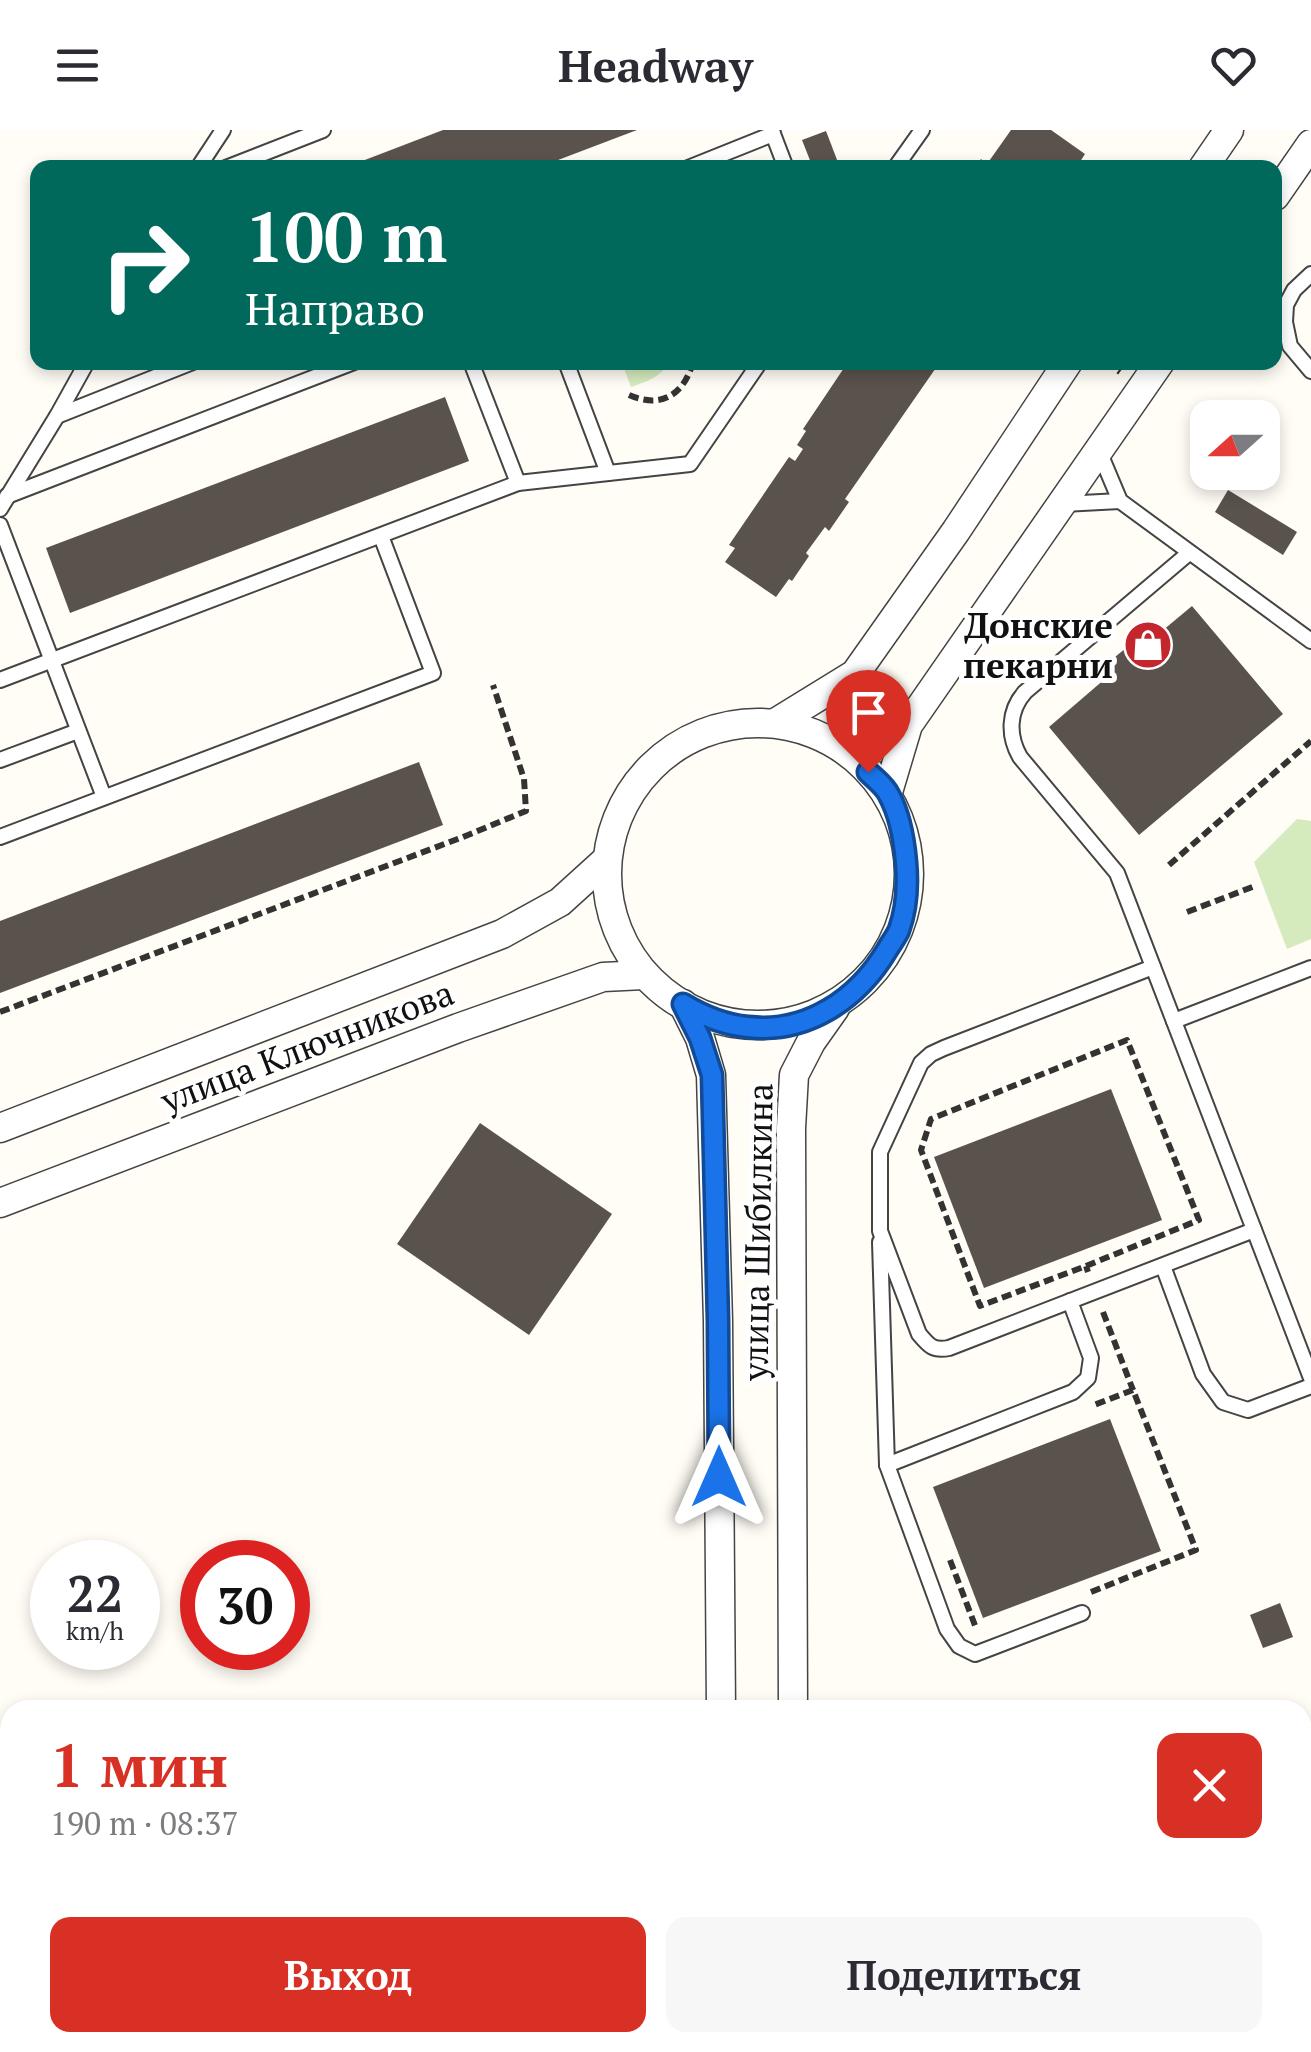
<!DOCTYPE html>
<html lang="ru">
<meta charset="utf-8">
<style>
body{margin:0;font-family:"PT Serif",serif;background:#f7f7f7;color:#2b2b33;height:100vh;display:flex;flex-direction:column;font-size:38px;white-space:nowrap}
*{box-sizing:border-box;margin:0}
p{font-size:32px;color:#7c7c81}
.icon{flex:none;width:55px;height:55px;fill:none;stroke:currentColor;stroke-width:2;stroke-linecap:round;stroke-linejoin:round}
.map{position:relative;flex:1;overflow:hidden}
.side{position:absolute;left:0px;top:1570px;width:1312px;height:352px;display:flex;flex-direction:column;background:#fff;border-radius:30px 30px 0 0;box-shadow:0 5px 15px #0003}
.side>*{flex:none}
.top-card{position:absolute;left:30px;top:30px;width:1252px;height:210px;border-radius:20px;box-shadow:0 5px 15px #0003;background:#00695c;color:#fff;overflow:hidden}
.needle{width:65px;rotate:249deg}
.controls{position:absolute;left:1190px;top:270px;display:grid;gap:20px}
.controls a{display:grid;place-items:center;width:90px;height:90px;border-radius:20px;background:#fff;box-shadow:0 5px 15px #0003;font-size:50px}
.speed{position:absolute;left:30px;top:1410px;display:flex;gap:20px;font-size:50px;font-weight:700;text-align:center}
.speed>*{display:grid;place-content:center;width:130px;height:130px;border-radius:50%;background:#fff;box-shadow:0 5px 15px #0003;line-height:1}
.speed small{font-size:25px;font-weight:400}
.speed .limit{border:15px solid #d22;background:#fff;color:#111}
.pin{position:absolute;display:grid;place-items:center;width:85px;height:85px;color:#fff;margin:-102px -42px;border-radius:50% 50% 50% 0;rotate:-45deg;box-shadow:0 0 10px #0007}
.pin .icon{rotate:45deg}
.me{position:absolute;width:110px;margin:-55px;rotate:0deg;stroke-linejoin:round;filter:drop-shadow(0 0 8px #0008)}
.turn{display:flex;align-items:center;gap:35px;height:210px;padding:0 50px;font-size:45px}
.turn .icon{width:130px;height:130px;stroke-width:2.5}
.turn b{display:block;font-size:70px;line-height:85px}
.round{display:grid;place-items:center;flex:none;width:105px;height:105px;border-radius:20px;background:#f7f7f7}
.head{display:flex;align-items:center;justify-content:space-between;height:170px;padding:0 50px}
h1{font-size:60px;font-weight:800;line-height:75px;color:#d93025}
.cta{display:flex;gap:20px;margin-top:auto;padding:20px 50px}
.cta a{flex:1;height:115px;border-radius:20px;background:#d93025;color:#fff;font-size:40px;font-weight:800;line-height:115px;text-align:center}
.cta a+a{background:#f7f7f7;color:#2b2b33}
header{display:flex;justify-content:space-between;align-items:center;height:130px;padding:0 50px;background:#fff;font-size:45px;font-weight:800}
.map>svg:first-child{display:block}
</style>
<header><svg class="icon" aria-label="menu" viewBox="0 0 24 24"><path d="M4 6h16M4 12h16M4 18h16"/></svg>Headway<svg class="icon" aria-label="heart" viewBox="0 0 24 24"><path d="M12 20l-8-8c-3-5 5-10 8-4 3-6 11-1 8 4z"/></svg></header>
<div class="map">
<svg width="1311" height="1922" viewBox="0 0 1311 1922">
<rect width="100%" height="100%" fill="#fffdf5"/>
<!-- green -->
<g fill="#d5ebbd">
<path d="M622,233V232L669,233C660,247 646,252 631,257Z"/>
<path d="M1297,689L1311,691V809L1287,819L1254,732Z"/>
</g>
<!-- building -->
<g fill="#5a524d">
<path d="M443,0H637L537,38H344Z"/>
<path d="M1011,0H1051L1085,24L1076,38H975L981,29L987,34Z"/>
<path d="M826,1L839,35L832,38H813L802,10Z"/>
<path d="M848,232H940L845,369L849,372L829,401L825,397L806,423L809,426L792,451L789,449L776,467L725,432L735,418L729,415L789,327L795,331L803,319L797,315L806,301L803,299Z"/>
<path d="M445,267L469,331L70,483L46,418Z"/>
<path d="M1228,360L1297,402L1283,425L1215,382Z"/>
<path d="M1192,476L1283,584L1139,705L1049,597L1106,548L1099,540L1126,518L1132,526Z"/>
<path d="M419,632L443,695L0,863V791Z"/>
<path d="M1111,959L1162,1090L984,1158L934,1027Z"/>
<path d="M480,993L612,1084L529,1205L397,1114Z"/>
<path d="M1110,1289L1161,1421L983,1488L933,1357Z"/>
<path d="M1280,1473L1293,1507L1263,1518L1250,1485Z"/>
<path d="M1311,1606V1675L1302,1678V1609Z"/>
</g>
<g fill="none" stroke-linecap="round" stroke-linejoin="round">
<!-- service casing -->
<g stroke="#444" stroke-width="18">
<g id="service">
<path d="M773,4L786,38"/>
<path d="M198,38L223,0"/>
<path d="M226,38L323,0"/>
<path d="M688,38L773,4L772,0"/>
<path d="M895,38L922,0"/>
<path d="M1311,144L1294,160L1286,175L1285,192L1290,216L1311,241"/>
<path d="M471,232L518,353"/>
<path d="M566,232L608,343"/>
<path d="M57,286L193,232"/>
<path d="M1099,321L1120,371L1311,511"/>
<path d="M7,366L354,232"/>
<path d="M1063,374L1120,371"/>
<path d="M0,379L57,286L87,232"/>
<path d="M0,395L104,667"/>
<path d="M1189,423L1025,562C1008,581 1008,606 1020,627L1117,743L1311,1248"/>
<path d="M0,550L518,353L690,334L760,232"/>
<path d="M0,630L78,601"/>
<path d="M0,707L433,543L381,406"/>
<path d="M1153,837L944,918L931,924L921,933L880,1022V1101L919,1204C929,1216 933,1221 949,1218L1254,1100"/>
<path d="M1174,891L1311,838"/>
<path d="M880,1112L887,1335L947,1499L959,1516L975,1524L1082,1483"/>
<path d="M1163,1136L1203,1244L1223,1272L1248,1280L1311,1256"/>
<path d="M887,1335L1073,1262L1088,1248L1091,1228L1070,1171"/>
</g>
</g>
<!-- minor casing -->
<g stroke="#444" stroke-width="31">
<g id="minor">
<path d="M1203,38L1229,0"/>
<path d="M1275,66L1311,14"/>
<path d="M777,592L855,544L956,401L1068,232"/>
<circle cx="758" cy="744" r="151"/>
<path d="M888,662L908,595L1160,232"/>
<path d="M683,874L700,908L711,945L718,1191L721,1580"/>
<path d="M0,998L502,804L560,772L603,733"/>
<path d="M0,1073L458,898L603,847L644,845"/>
<path d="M793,1580L791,998L794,945L811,912L835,878"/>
<path d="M723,1922V1912"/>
<path d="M795,1922V1912"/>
</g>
</g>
<!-- path -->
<g stroke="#333" stroke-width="6" stroke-dasharray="10 5" stroke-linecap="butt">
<path d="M1106,232L1120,242"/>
<path d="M629,265C661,279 684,265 693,232"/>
<path d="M1169,735L1311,611"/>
<path d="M1187,782L1255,756"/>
<path d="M0,882L463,707L526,681L524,649L493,555"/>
<path d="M1086,1136L1199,1090L1127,910L931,989L921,1020L980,1176L1086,1136L1088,1142"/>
<path d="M1103,1182L1133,1260"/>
<path d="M950,1430L976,1498"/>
<path d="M1091,1462L1196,1420L1133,1260L1094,1275"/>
</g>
<!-- service -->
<use href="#service" stroke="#fff" stroke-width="14"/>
<!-- minor -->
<use href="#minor" stroke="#fff" stroke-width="28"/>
</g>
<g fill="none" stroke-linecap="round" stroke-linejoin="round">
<!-- route casing -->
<g stroke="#114b97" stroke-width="25">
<path id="route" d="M719,1347L718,1191L712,945L700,908L683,874C703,886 724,895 748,897C807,904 858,869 887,820C891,813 896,807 899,800C907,778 908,755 906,732C904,709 900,685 889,665C885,656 875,649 868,642"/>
</g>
<!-- route -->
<use href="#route" stroke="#1a73e8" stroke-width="18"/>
</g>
<!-- icons -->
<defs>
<g id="shop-disc" transform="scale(2.5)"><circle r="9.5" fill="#c4262e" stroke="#fff"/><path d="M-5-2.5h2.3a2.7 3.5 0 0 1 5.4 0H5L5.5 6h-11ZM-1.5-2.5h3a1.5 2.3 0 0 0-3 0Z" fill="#fff"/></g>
</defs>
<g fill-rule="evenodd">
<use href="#shop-disc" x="1148" y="515"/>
</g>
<g text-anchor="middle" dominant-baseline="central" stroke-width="10" stroke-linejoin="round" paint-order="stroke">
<!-- poi labels -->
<g font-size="35" font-weight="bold" fill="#111" stroke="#fff" text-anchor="end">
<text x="1113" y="495">Донские<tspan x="1113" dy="40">пекарни</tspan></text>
</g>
<!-- street labels -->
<g font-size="35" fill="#111" stroke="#fff">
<text transform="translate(307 916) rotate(-21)">улица Ключникова</text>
<text transform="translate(757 1102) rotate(-89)">улица Шибилкина</text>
</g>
</g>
</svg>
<div class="controls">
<a><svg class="needle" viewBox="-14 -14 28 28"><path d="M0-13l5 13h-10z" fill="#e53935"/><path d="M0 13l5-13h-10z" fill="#7c7c81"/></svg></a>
</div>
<div class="speed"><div>22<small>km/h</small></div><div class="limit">30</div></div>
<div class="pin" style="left:868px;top:642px;background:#d93025"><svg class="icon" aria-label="arrive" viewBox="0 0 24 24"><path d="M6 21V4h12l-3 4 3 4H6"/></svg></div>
<svg class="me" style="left:719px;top:1347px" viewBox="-20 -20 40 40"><path d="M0-17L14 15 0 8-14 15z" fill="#1a73e8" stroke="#fff" stroke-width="4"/></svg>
<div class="top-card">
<div class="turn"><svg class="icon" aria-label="right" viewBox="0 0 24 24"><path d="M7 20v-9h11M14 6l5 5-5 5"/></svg><div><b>100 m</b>Направо</div></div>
</div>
<section class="side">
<div class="head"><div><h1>1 мин</h1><p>190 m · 08:37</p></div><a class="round" style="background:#d93025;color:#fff"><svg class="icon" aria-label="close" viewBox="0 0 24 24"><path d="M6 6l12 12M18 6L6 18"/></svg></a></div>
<div class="cta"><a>Выход</a><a>Поделиться</a></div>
</section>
</div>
